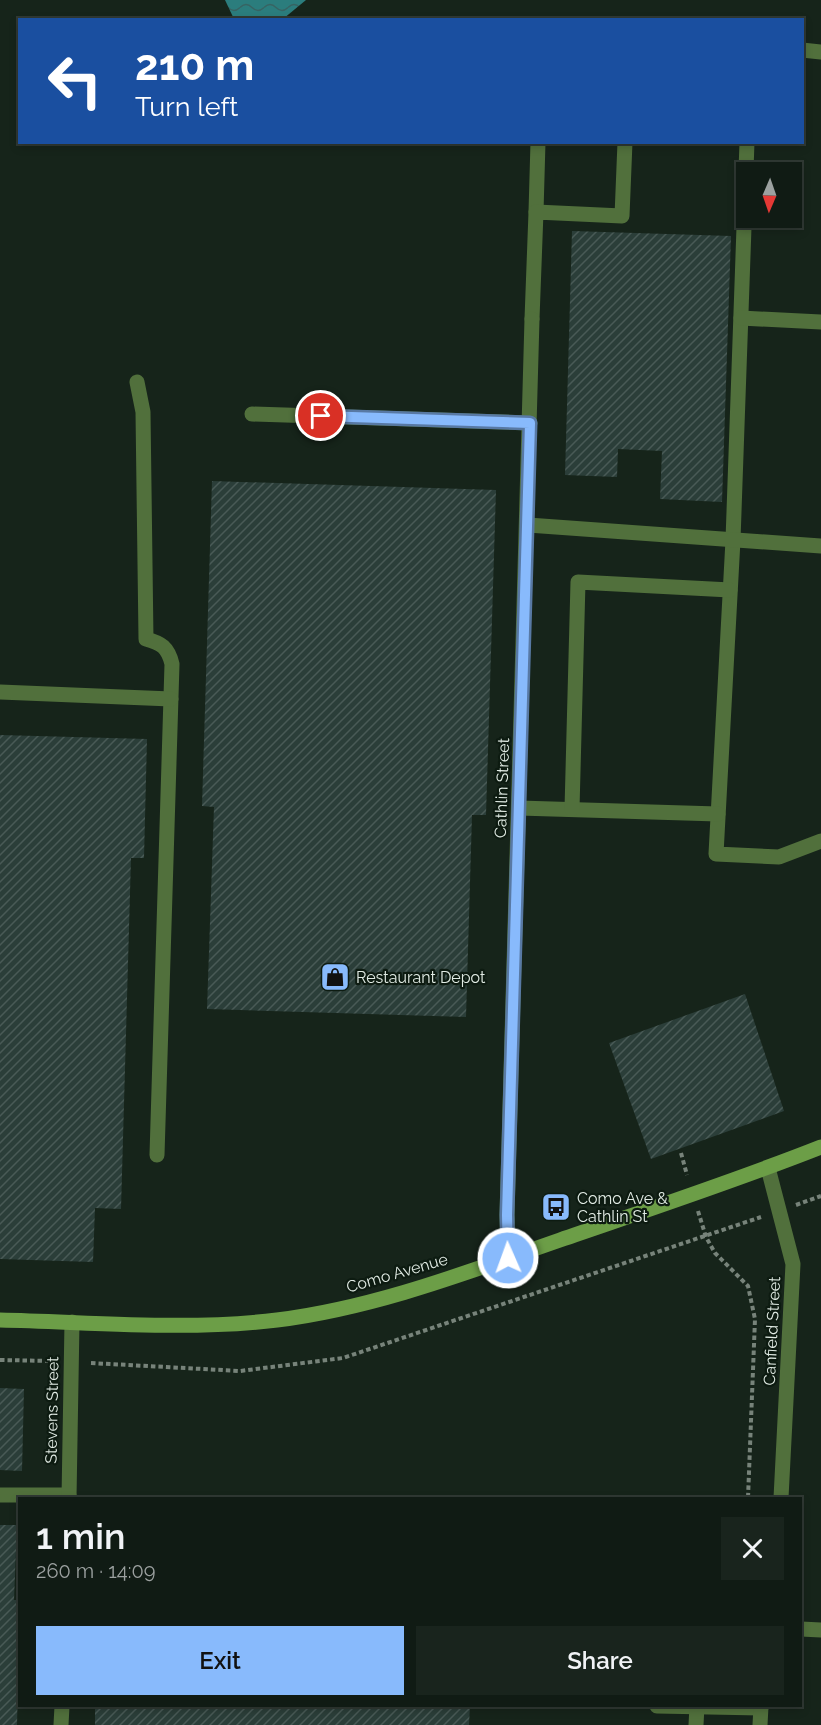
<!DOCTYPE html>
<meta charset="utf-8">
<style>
body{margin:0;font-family:Raleway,sans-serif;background:#19241d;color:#f1f3f6;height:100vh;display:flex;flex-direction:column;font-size:22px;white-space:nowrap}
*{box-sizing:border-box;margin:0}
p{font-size:20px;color:#9ca1a0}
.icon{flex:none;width:33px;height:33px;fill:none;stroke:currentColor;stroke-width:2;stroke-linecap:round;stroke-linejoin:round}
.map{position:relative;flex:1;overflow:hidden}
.panel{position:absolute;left:18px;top:1497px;width:784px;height:210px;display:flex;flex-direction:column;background:#101b14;border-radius:0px;box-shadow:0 3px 9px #0003,0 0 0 2px #303934}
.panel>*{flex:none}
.hud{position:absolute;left:18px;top:18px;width:786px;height:126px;border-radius:0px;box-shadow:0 3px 9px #0003,0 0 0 2px #303934;background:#1a4fa0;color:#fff;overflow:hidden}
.needle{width:39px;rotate:182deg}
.fabs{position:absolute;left:736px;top:162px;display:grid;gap:12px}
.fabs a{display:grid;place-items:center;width:66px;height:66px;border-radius:0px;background:#101b14;box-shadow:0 3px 9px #0003,0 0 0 2px #303934;font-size:30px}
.pin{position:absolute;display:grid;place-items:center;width:51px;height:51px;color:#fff;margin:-26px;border:3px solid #fff;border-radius:50%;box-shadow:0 2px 6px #0007}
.me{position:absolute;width:66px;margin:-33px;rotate:358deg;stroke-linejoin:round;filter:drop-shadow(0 0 4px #0008)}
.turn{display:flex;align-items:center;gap:21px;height:126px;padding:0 18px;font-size:27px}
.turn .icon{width:78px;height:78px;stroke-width:2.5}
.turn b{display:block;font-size:42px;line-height:51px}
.round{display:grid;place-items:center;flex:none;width:63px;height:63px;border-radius:0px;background:#19241d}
.overview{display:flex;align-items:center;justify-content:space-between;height:102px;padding:0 18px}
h1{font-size:36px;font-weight:600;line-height:45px}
.button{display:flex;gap:12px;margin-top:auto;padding:12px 18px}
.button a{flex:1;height:69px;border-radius:0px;background:#88bafc;color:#111;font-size:24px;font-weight:600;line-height:69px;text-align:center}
.button a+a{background:#19241d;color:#f1f3f6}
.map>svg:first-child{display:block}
</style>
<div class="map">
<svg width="821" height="1725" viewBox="0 0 821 1725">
<defs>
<pattern id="water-waves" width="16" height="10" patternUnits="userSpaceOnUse" patternTransform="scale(1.5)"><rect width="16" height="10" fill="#2b7d7d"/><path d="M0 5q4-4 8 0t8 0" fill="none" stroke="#366463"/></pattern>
<pattern id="building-hatch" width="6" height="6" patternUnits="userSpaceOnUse" patternTransform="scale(1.5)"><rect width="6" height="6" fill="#2b3e39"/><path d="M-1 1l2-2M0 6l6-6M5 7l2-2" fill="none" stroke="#495a56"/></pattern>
</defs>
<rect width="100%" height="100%" fill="#16241a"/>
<!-- water -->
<path fill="url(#water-waves)" d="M225,0H306L283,19H234Z"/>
<!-- building -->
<g fill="url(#building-hatch)">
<path d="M572,231L731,236L722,502L660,499L662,451L618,449L617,477L565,475Z"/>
<path d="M212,481L496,490L486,815H472L466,1017L207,1009L214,807L202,806Z"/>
<path d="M0,735L147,739L144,858H131L121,1209L95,1208L93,1262L0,1259Z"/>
<path d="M745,994L784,1111L651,1159L609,1043Z"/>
<path d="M0,1388L24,1389L22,1471L0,1470Z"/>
<path d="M0,1525H20V1551H16L14,1600H20L17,1725H0Z"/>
<path d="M95,1706H470L469,1725H95Z"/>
</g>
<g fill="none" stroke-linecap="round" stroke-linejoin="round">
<!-- path -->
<g stroke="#77837a" stroke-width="4" stroke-dasharray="4.5 3" stroke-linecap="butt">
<path d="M681,1153L687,1175"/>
<path d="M796,1205L821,1196"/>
<path d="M698,1211L706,1237L715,1253L748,1286L755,1319L748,1498"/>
<path d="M0,1360L53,1361"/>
<path d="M91,1363L240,1371L343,1358L761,1217"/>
</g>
<!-- service -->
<g stroke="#51703c" stroke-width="15">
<path d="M802,50L821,52"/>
<path d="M747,142L733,540L716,854L779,857L821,841"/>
<path d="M536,212L538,142"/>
<path d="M741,318L821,322"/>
<path d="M532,319L536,212L622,216L625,142"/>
<path d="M137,382L143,412L146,639C161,643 168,647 172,664L157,1155"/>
<path d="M252,414L530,423"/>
<path d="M528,525L821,546"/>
<path d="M0,692L171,699"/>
<path d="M519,808L718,814"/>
<path d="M572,809L578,582L730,590"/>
<path d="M0,1495H69"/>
<path d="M801,1629L821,1630"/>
<path d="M657,1706L761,1708"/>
<path d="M696,1725L697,1706"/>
</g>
<!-- minor -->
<g stroke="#51703c" stroke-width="15">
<path d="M768,1168L793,1264L781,1498"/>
<path d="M508,1258L507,1215L532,319"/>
<path d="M69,1498L72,1322"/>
<path d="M61,1725L62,1706"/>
<path d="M760,1725L761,1706"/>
</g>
<!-- secondary -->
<path stroke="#6c9e47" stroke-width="15" d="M0,1320C91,1322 186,1331 277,1320C374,1308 468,1272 560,1240C647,1210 735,1181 821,1147"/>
</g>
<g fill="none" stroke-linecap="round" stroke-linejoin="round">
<!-- route casing -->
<g stroke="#5879a4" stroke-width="15">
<path id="route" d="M321,416L530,423L507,1215L508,1258"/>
</g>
<!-- route -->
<use href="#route" stroke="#88bafc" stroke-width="10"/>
</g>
<!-- icons -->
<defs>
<g id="shop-square" transform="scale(1.5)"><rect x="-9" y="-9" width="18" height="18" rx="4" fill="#88bafc" stroke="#0d1b11"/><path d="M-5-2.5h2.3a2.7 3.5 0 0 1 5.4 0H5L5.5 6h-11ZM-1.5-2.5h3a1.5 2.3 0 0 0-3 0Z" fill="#111"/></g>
<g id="bus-square" transform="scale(1.5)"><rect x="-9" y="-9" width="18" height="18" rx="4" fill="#88bafc" stroke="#0d1b11"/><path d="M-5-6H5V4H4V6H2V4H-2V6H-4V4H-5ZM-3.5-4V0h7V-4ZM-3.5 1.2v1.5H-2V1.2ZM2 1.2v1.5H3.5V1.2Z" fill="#111"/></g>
</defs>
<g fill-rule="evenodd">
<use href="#shop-square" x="335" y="977"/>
<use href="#bus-square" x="556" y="1207"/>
</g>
<g text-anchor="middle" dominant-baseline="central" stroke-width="4.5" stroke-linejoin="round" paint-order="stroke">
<!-- street labels -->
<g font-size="16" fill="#e1ebe4" stroke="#0d1b11">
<text transform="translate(502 788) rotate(-88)">Cathlin Street</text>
<text transform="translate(397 1273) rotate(-16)">Como Avenue</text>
<text transform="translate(772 1331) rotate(-87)">Canfield Street</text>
<text transform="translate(52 1410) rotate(-89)">Stevens Street</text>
</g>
<!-- poi labels -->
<g font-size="16" fill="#e1ebe4" stroke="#0d1b11" text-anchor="start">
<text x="356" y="977">Restaurant Depot</text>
<text x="577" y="1198">Como Ave &amp;<tspan x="577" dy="18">Cathlin St</tspan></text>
</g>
</g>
</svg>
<div class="fabs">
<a><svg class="needle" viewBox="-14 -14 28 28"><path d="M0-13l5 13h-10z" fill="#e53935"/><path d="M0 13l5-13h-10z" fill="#9ca1a0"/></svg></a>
</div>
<div class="pin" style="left:321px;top:416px;background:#d93025"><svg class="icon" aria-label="arrive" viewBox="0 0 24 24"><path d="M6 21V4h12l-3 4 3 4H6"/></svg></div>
<svg class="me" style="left:508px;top:1258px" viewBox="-20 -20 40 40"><circle r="17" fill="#88bafc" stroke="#fff" stroke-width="3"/><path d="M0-11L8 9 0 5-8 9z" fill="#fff"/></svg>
<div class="hud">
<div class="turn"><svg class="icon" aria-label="left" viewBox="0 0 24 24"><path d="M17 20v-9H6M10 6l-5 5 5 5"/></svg><div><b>210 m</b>Turn left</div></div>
</div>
<section class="panel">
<div class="overview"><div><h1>1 min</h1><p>260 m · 14:09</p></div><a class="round"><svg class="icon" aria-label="close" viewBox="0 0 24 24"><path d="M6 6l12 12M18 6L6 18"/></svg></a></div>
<div class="button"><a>Exit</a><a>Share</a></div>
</section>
</div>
